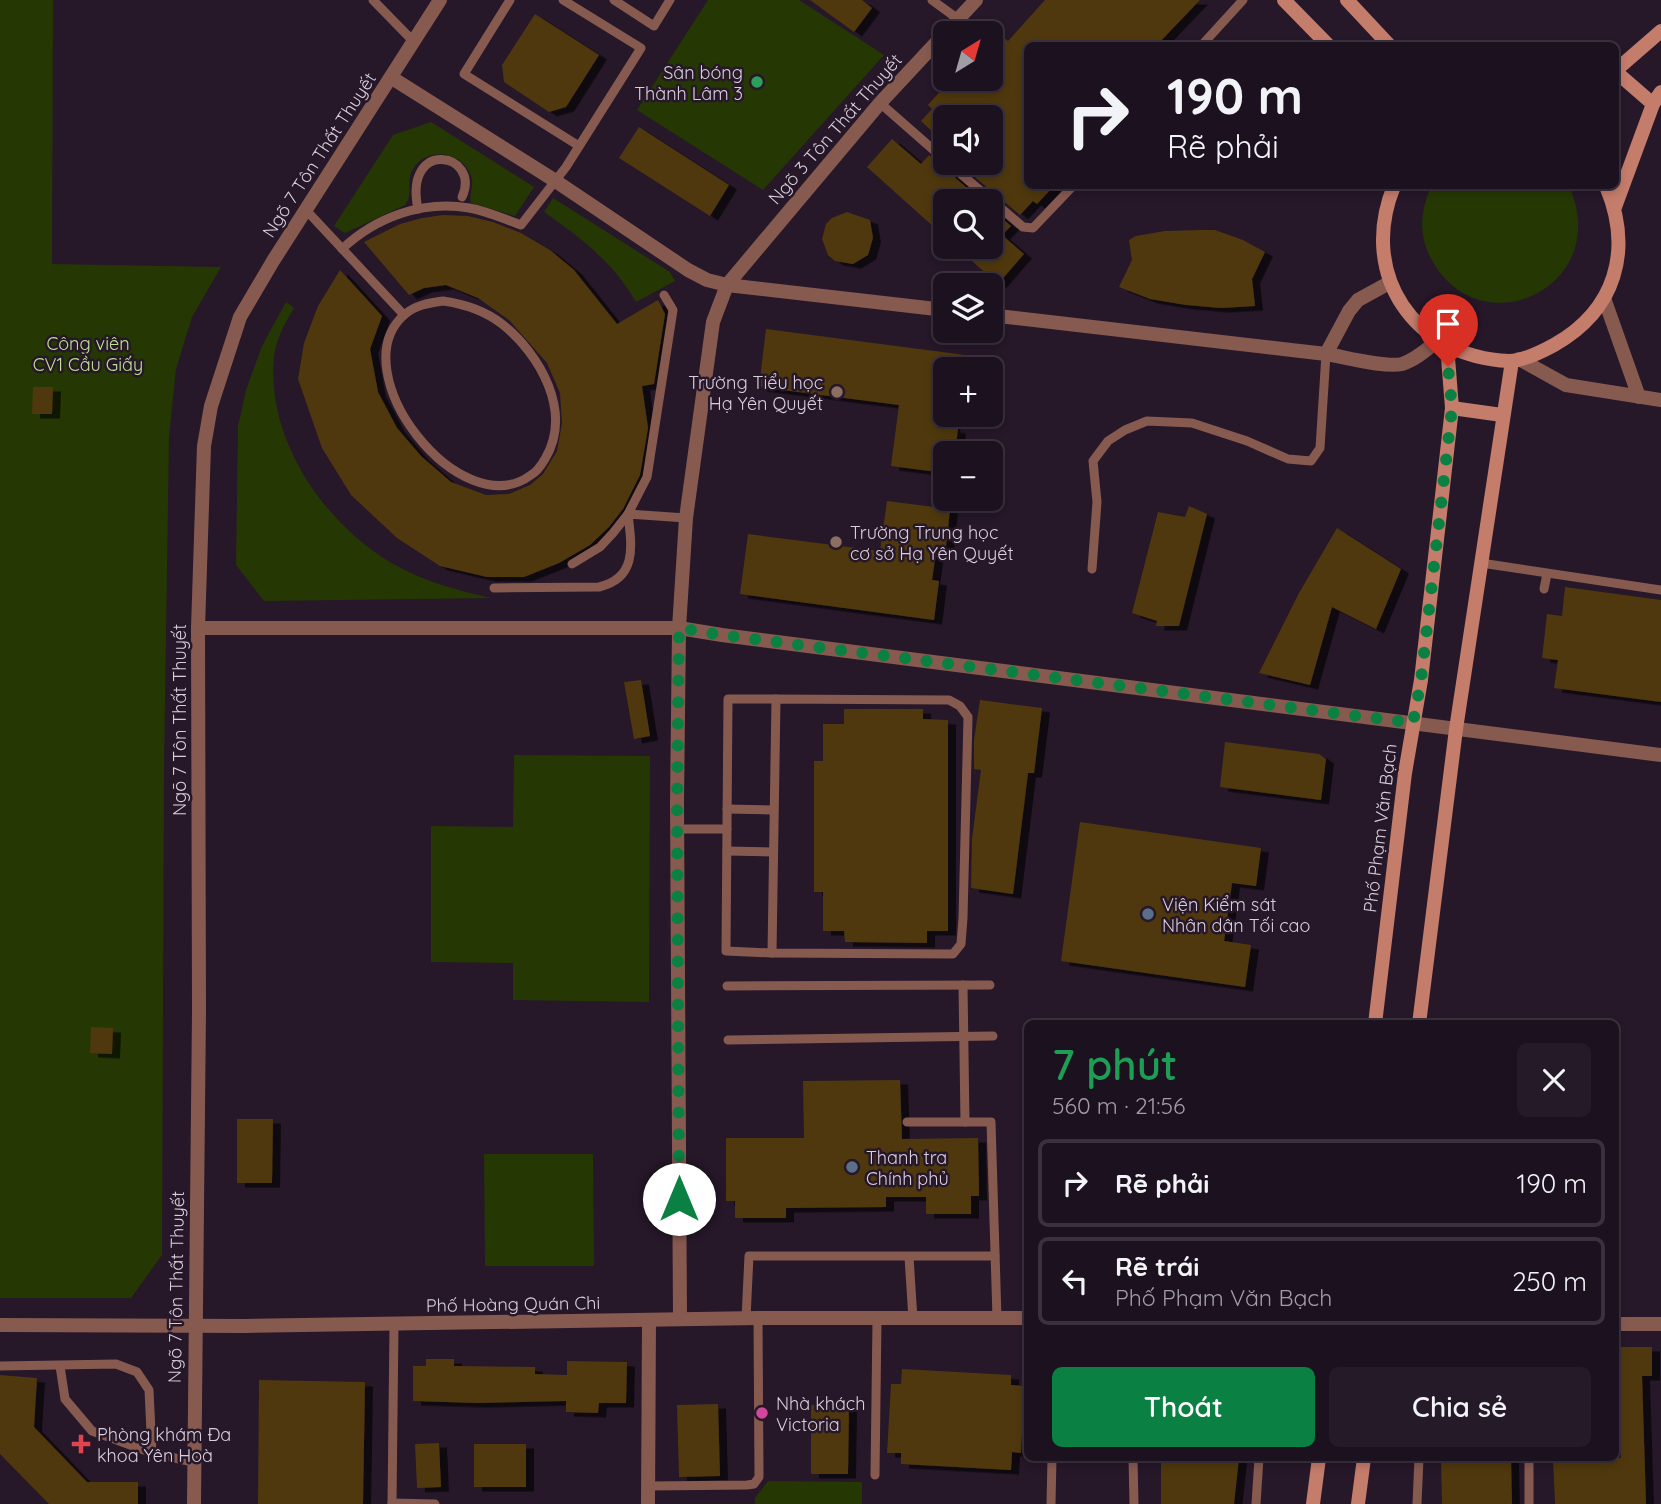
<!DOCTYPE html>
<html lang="vi">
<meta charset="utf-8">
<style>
body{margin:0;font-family:Quicksand,sans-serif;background:#251a28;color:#f1f3f6;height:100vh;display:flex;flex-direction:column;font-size:26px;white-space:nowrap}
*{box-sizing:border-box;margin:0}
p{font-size:23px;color:#a09da4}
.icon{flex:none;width:38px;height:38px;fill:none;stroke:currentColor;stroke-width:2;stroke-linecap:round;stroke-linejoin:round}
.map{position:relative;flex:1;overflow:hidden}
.drawer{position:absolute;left:1024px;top:1020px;width:595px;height:441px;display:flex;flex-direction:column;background:#1c111f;border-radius:10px;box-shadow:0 4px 10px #0003,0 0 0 2px #3a313d}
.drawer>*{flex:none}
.hud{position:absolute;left:1024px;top:42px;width:595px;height:147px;border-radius:10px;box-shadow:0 4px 10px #0003,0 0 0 2px #3a313d;background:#1c111f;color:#f1f3f6;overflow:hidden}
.needle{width:46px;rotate:37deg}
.tools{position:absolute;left:933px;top:21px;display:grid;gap:14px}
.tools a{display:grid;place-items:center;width:70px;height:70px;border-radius:10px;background:#1c111f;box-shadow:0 4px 10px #0003,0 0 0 2px #3a313d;font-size:35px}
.pin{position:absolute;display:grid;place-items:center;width:60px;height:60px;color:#fff;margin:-72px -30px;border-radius:50% 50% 50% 0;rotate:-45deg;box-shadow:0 0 7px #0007}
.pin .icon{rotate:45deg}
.me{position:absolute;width:77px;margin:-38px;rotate:0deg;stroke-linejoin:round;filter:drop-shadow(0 0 5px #0008)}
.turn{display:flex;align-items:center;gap:24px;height:147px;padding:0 28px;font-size:32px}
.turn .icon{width:91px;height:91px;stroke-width:2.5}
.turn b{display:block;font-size:49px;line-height:60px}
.round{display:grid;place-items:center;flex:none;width:74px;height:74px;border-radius:10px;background:#251a28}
.headline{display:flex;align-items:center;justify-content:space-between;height:119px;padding:0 28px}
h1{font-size:42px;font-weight:600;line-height:52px;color:#1e9e55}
.action{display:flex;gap:14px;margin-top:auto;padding:14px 28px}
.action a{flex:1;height:80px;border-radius:10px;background:#0b8043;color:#fff;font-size:28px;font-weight:600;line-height:80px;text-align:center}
.action a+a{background:#251a28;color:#f1f3f6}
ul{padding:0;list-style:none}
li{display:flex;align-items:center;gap:21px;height:88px;margin:0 14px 10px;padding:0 14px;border:4px solid #3a313d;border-radius:10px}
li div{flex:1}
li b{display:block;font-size:26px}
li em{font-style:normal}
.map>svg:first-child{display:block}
</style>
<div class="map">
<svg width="1661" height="1504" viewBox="0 0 1661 1504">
<defs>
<filter id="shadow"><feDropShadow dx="8" dy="4.5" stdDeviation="0" flood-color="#0009"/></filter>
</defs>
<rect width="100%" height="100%" fill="#261729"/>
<!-- green -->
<g fill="#253804">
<path d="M0,0H53L52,264L221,267L192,317L176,369L169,437L164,767L162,1255L131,1298H0Z"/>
<path d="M708,0H799L884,55L763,190L637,110Z"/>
<path d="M431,122L534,187L515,216L471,203C468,194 475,186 471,176C462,149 422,146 411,173C407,184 413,195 405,205L345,233L334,226L393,135Z"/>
<path d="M1431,186H1569C1613,283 1488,346 1436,267C1418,240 1419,215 1431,186Z"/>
<path d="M553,198L670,272L675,281L636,302C613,262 581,238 544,212Z"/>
<path d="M286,302L294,308C285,323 276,339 274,357C266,438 323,522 390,562C422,581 456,590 491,598L264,601L236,565L238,426L246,390L262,346Z"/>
<path d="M514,755L650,756L649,1002L513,1000V963L431,962V826L513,827Z"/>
<path d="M484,1154H593L594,1266H485Z"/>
<path d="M768,1481L862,1482V1504H755V1498Z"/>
</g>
<!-- building -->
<g fill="#4f3711" filter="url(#shadow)">
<path d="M810,0H862L872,8L854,32Z"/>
<path d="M1045,0H1200L1156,46H1027V186H1054L1037,204L1033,201L1020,215L958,163H990V117H945V151L938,144L941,140L921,121L932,109L928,105L945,86L952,91L962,79H990V52L1003,37L1008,41Z"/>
<path d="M535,14L599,55L566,107L549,112L504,82L502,65Z"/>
<path d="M639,127L729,185L710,216L619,158Z"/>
<path d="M892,139L921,164L929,155L982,201H945V237L867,167Z"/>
<path d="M990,208L1011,226L1002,235L1024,254L998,284L956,247H990Z"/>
<path d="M847,212L870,220L873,238L868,255L853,264L835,261L828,255L822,239L826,224L832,218Z"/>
<path d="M443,215L468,216L493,222L521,233L550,250L574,270L617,324L658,300L665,314L654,384L642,386L648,428L640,475L623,509L609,527L590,545L559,563L524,577H487L440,566L397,538L351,495L322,448L298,379L304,343L318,306L340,270L382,316L370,349L378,392L397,428L421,456L451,482L486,495L509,494L530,485L543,474L557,451L562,423L560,393L547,363L509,320L478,298L446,285L424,288L409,295L364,242L400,224L422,218Z"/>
<path d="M1200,230H1215L1243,240L1265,252L1252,279L1255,306L1221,308L1186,305L1150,299L1119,287L1132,260L1129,240L1136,236L1165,231Z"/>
<path d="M766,329L965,355L963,369H945V415H954L952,428L958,429L955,453H945V473L891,466L899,405L759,387Z"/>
<path d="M33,387H53L52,414H32Z"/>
<path d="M887,501L950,509L946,546L937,545L932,580L939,581L934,620L740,594L748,534L880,551Z"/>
<path d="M1189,506L1207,514L1179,626H1156L1157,621L1132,613L1158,512L1185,517Z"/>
<path d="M1337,528L1401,569L1376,629L1332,607L1310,685L1259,673L1299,593Z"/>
<path d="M1565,587L1661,600V702L1554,688L1558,660L1542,658L1547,614L1562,616Z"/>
<path d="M641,680L650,736L634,739L624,682Z"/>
<path d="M980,700L1042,708L1034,773H1028L1013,894L971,888L972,839L981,770L974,769V740Z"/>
<path d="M844,709H923V719L948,720V931H927V943L845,942L844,931H823V892H814V761H823V724H844Z"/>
<path d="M1225,742L1319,754L1326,759L1321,800L1220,787Z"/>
<path d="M1080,822L1261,848L1256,886L1232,883L1224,941L1251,945L1245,987L1061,961Z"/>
<path d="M91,1027L113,1028L112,1054L90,1053Z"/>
<path d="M900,1080L902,1139L978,1138L979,1196H971V1214H926V1197H886V1207L786,1208V1218H735V1201H726V1138H804L803,1081Z"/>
<path d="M237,1119H273L272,1183H237Z"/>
<path d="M1615,1347H1652V1376H1642L1646,1504H1555L1553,1458H1621L1619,1376H1615Z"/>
<path d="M426,1359H454V1366L535,1367V1374L567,1375V1361L627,1362L626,1403H599L598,1413L566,1412V1401L478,1403L413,1401V1366H426Z"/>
<path d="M902,1369L1011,1375V1385L1024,1386L1021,1453L1012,1452L1011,1470L901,1464V1453H887L891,1384H901Z"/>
<path d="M0,1375L37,1378L34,1427L87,1482H138V1504H49L0,1454Z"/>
<path d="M259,1380L365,1382L363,1504H258Z"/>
<path d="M718,1404L720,1476L679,1477L677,1405Z"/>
<path d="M811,1405H849L848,1474H811Z"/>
<path d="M439,1443L441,1487L417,1488L415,1444Z"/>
<rect x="474" y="1444" width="52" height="43"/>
<path d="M1161,1458H1239L1234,1504H1161Z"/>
<path d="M1441,1458H1511L1512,1504H1442Z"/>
</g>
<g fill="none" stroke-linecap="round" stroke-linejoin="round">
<!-- service -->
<g stroke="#875a50" stroke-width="9">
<path d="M373,0L414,42"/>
<path d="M510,0L464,74L579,146"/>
<path d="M614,0L654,26L670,0"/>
<path d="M932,0L958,19"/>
<path d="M1201,46L1243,0"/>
<path d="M880,103L945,160"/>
<path d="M948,163L1023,227L1033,228L1073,186"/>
<path d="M418,209C403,137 482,153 462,197"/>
<path d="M306,210L404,315"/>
<path d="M342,249C376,217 423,200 469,208C487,211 504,219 521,225L566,167L641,48L563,0"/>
<path d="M443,301C465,304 484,310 502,324C540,354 573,412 545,459C542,464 537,472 531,475C461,527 340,372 404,315C415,305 429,303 443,301Z"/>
<path d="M1481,563L1661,590"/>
<path d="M572,564L600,547L613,533L628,514L647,477L673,310L664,295"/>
<path d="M1092,569L1097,502L1093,461L1108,441L1125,430L1147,421L1192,423L1247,441L1288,459L1311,461L1320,448L1326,354"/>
<path d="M494,588L599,587C637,578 632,547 628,514L686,518"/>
<path d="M1544,589L1547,574"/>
<path d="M776,699L949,700L960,706L968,717L963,918L961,944L953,954L772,953Z"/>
<path d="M727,809L773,810"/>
<path d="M677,829H727"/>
<path d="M727,851L773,852"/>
<path d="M772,953L726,951L728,699H776"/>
<path d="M963,985L965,1122"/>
<path d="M727,986L990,985"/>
<path d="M728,1040L993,1036"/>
<path d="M907,1122H991L997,1318"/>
<path d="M909,1257L913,1319"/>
<path d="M746,1318L749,1256H995"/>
<path d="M0,1366L116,1364L137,1372L149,1390L152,1453"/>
<path d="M60,1366L65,1399L92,1431L152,1453L193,1462"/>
<path d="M1133,1458L1134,1504"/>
<path d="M1529,1458V1504"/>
<path d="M875,1475L877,1319"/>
<path d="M648,1486L747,1485L754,1484L759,1477L758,1318"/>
<path d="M392,1503L435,1504"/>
<path d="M392,1504L394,1325"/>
<path d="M1051,1504L1052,1458"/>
<path d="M1256,1504L1259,1458"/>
<path d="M1417,1504L1419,1458"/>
</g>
<!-- minor -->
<g stroke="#875a50" stroke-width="14">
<path d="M392,78L554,180L688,270L707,280L727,285L945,310"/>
<path d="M1604,298L1639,397"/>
<path d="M990,315L1326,354C1345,357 1385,368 1402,364C1416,360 1428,348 1439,340"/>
<path d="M1326,354L1349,311L1358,300L1389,283"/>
<path d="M1519,359L1566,385L1661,400"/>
<path d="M198,628H679L722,635L1661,755"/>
<path d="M680,1319L677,803L679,628L686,518L713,322L727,285L880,103L976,0"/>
<path d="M1615,1324H1661"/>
<path d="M0,1325L245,1326L758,1318H1027"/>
<path d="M194,1504L199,1010L198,628L204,446L211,406L240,317L273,261L440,0"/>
<path d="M648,1504L649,1321"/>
</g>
<!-- secondary -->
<g stroke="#c47c6b" stroke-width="14">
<path d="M1284,0L1329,46"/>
<path d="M1347,0L1390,46"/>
<path d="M1615,71L1661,31"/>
<path d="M1615,71L1653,104"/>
<path d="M1394,186C1358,274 1414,357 1509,361C1523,361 1543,351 1554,345C1616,310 1633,250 1606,186"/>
<path d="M1615,207L1653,104L1661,92"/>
<path d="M1452,408L1502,415"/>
<path d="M1375,1024L1405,773L1421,680L1452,408L1447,345"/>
<path d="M1419,1024L1456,729L1512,361"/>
<path d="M1313,1504L1319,1458"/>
<path d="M1358,1504L1364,1458"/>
</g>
</g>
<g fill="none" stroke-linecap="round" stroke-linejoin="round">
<!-- route -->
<path stroke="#0b8043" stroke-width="12" stroke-dasharray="0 21.6" d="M679,1199L677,803L679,628L722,635L1413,723L1421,680L1452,408L1448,366"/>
</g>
<!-- markers -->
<circle fill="#2e9e5b" stroke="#261729" stroke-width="2.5" cx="757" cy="82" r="7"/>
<g fill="#8d6e63" stroke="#261729" stroke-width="2.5">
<circle cx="837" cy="392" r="7"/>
<circle cx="836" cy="542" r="7"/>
</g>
<g fill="#5c6f8a" stroke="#261729" stroke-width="2.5">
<circle cx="1148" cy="914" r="7"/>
<circle cx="852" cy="1167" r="7"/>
</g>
<circle fill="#d1479c" stroke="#261729" stroke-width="2.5" cx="762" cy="1413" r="7"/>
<path fill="#e0444e" stroke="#261729" stroke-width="2.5" d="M77.5 1433.5h7v7h7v7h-7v7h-7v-7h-7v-7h7z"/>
<g text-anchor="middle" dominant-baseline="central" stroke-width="5" stroke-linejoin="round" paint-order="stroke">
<!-- poi labels -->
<g font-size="18" fill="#d9cfdc" stroke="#261729" text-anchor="start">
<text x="743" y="72" text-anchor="end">Sân bóng<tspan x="743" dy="21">Thành Lâm 3</tspan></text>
<text x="823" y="382" text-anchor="end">Trường Tiểu học<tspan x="823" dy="21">Hạ Yên Quyết</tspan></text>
<text x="850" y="532">Trường Trung học<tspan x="850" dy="21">cơ sở Hạ Yên Quyết</tspan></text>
<text x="1162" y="904">Viện Kiểm sát<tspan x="1162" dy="21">Nhân dân Tối cao</tspan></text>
<text x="866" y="1157">Thanh tra<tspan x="866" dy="21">Chính phủ</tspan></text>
<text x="776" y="1403">Nhà khách<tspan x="776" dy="21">Victoria</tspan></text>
<text x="97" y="1434">Phòng khám Đa<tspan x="97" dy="21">khoa Yên Hoà</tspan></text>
</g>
<!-- street labels -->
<g font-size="18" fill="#d9cfdc" stroke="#261729">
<text transform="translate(835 129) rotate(-49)">Ngõ 3 Tôn Thất Thuyết</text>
<text transform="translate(319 155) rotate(-57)">Ngõ 7 Tôn Thất Thuyết</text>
<text transform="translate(179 720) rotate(-90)">Ngõ 7 Tôn Thất Thuyết</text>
<text transform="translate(1380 828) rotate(-83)">Phố Phạm Văn Bạch</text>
<text transform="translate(176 1287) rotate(-89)">Ngõ 7 Tôn Thất Thuyết</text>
<text transform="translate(513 1304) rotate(-1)">Phố Hoàng Quán Chi</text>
</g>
<!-- park labels -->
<g font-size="18" fill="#bce092" stroke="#261729">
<text x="88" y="343">Công viên<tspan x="88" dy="21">CV1 Cầu Giấy</tspan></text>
</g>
</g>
</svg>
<div class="tools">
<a><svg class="needle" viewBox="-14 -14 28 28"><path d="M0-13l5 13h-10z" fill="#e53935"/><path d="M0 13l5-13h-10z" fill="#a09da4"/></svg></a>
<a><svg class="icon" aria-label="sound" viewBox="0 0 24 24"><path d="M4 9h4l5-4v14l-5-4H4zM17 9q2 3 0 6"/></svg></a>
<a><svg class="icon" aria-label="search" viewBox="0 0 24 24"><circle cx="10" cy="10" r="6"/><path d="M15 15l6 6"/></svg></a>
<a><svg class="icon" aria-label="layers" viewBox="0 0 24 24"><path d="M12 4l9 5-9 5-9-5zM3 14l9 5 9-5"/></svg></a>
<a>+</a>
<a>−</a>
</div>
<div class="pin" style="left:1448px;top:366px;background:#d93025"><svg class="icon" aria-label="arrive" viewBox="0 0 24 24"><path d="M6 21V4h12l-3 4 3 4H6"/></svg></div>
<svg class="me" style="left:679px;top:1199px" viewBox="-20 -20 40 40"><circle r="19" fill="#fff"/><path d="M0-13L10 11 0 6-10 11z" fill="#0b8043"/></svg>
<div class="hud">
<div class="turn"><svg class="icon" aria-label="right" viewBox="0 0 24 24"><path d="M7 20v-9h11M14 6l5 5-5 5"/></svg><div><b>190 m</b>Rẽ phải</div></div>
</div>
<section class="drawer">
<div class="headline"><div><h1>7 phút</h1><p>560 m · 21:56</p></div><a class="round"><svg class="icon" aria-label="close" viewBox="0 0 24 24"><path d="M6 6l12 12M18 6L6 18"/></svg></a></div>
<ul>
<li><svg class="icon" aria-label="right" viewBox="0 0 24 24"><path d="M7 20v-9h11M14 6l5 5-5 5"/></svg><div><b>Rẽ phải</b></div><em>190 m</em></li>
<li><svg class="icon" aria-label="left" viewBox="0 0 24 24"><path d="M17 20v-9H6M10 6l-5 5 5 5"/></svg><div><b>Rẽ trái</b><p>Phố Phạm Văn Bạch</p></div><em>250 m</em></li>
</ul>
<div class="action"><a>Thoát</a><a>Chia sẻ</a></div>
</section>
</div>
